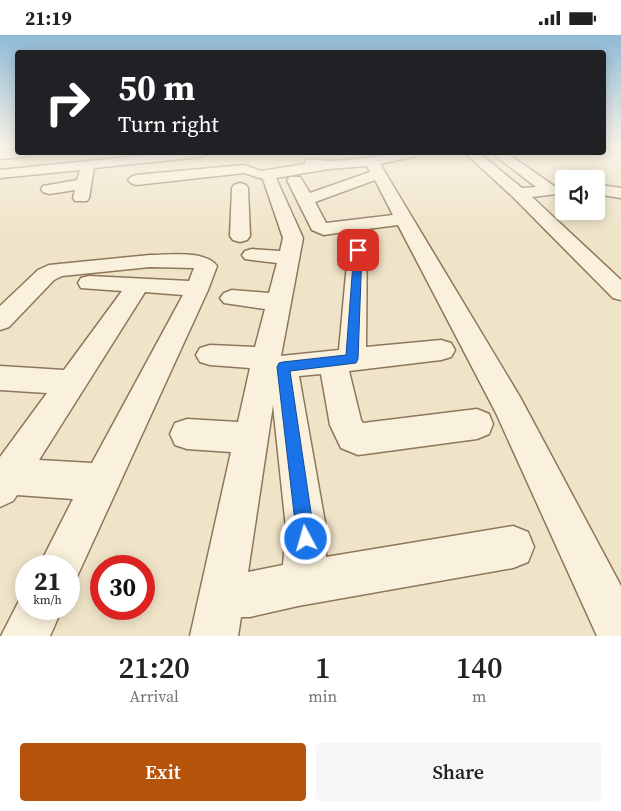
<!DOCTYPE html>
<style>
body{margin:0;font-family:"Source Serif 4",serif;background:#f6f6f6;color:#222;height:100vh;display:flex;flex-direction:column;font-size:19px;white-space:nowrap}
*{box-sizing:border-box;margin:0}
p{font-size:16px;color:#767676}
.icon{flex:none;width:28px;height:28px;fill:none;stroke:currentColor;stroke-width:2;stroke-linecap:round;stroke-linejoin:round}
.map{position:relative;height:601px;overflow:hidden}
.drawer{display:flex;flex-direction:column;background:#fff;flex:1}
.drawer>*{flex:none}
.hud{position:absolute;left:15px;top:15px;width:591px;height:105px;border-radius:5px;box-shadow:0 2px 12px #0003;background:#202124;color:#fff;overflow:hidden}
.buttons{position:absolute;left:555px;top:135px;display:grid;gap:10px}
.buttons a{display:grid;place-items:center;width:50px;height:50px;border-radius:5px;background:#fff;box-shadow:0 2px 12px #0003;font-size:25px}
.speed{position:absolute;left:15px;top:520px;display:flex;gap:10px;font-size:25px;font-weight:700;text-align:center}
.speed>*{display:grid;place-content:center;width:65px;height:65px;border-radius:50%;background:#fff;box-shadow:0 2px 12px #0003;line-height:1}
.speed small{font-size:12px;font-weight:400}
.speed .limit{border:8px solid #d22;background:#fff;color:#111}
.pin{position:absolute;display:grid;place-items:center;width:42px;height:42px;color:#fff;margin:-21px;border-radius:10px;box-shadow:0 2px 8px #0006}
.me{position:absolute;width:55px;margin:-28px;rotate:354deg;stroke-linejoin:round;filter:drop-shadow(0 0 4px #0008)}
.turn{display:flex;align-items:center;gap:18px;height:105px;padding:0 20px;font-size:22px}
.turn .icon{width:65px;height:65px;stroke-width:2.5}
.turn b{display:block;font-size:35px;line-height:42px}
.eta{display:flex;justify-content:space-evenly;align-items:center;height:85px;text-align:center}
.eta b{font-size:30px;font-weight:600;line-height:35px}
.button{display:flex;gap:10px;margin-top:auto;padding:10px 20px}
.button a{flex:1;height:58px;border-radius:5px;background:#b45309;color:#fff;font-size:20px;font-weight:600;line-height:58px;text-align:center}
.button a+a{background:#f6f6f6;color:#222}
.status{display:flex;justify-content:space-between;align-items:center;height:35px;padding:0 25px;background:#fff;direction:ltr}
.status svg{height:14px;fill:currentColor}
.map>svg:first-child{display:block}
</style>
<div class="status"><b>21:19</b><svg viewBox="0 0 49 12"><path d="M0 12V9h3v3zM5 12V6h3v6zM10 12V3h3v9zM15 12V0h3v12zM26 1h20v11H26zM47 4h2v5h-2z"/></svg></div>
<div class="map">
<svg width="621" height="601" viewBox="0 0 621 601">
<rect width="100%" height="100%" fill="#f0e4c8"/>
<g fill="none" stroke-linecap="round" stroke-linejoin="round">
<!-- minor casing -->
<g stroke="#8d765c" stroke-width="3">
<g id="minor">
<path d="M18,115V118H31L24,122L0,124V116Z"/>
<path d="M167,118H208L201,122L94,133L89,163L87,166H75L73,163L75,155L49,159L43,157L41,154L43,151L77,145L80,135L0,143V135Z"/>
<path d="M396,118H418L416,121L380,129L520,362L621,551V601H597L496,378L398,190L367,194L366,312L441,305L451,308L455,315L451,322L441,325L349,336L361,385L363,388L477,374L489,379L493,389L489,399L477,404L358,420L341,413L330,390L321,339L299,341L326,493V522L513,491L528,497L534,512L528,527L513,533L298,571L250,582H241L238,601H190L231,417L187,414L175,410L170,399L175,388L187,384L238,387L250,333L210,330L200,327L196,320L200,313L210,310L255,312L265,274L224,268L220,263L224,258L232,255L269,258L277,228L245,224L242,220L245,216L252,214L280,216L283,203L263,144L244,138L136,150L131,148L128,145L131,142L136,140L244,130L261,136L305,129L306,125C314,123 321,126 329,126C352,125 374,122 396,118ZM367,131L370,137L310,158L300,142H290L287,145L312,195L324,200L350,196L339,315L281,321L303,203L276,143L328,134ZM375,145L393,180L326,188L315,167ZM273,370L286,493L283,530L248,537Z"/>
<path d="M465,118H479L522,153L536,152L492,118H507L557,153L559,156L557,159L532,162L621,245V265L613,263L512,161Z"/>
<path d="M240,148L246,150L248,153L250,201L247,205L240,207L233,205L230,201L232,153L234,150Z"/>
<path d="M600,150L621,153V163L596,159V151Z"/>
<path d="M150,220C168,220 206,215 217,231L208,255L75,546L69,549V531H39L73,464L17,460L13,466L0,472V422L47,358L0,355V331L64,335L122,256L81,253L78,248L81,243L89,241L189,246L194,233L150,232L62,241L54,245L9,292L0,295V271L38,235L49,230ZM145,257L183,260L92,428L39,425Z"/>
<path d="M26,556V574H62L50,601H1L23,558Z"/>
</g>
</g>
<!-- minor -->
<use href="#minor" fill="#faf1dc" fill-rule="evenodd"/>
</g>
<!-- sky -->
<linearGradient id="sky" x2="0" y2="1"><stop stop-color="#8fbad6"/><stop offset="0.57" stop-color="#f8f3e6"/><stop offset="1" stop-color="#f8f3e6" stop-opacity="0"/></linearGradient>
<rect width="621" height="196" fill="url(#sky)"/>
<!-- route -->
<path fill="#1a73e8" stroke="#114b97" d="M358,212L362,215L358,324L356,328L290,336L315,504L313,510L306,513L300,510L297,504L277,332L279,328L283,327L346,320L354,215Z"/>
</svg>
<div class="buttons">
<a><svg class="icon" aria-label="sound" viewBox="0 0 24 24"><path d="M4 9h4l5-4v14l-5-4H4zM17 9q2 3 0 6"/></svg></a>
</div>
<div class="speed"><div>21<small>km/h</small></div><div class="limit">30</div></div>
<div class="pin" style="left:358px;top:215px;background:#d93025"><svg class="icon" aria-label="arrive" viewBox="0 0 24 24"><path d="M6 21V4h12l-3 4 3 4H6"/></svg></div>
<svg class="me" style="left:306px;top:504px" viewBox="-20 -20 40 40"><circle r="17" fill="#1a73e8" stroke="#fff" stroke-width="3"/><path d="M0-11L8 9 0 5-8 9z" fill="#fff"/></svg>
<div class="hud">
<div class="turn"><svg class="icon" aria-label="right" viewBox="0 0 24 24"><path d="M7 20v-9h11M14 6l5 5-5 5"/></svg><div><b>50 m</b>Turn right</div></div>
</div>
</div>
<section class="drawer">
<div class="eta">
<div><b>21:20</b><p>Arrival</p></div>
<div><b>1</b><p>min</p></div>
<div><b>140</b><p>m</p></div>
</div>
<div class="button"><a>Exit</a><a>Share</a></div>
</section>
